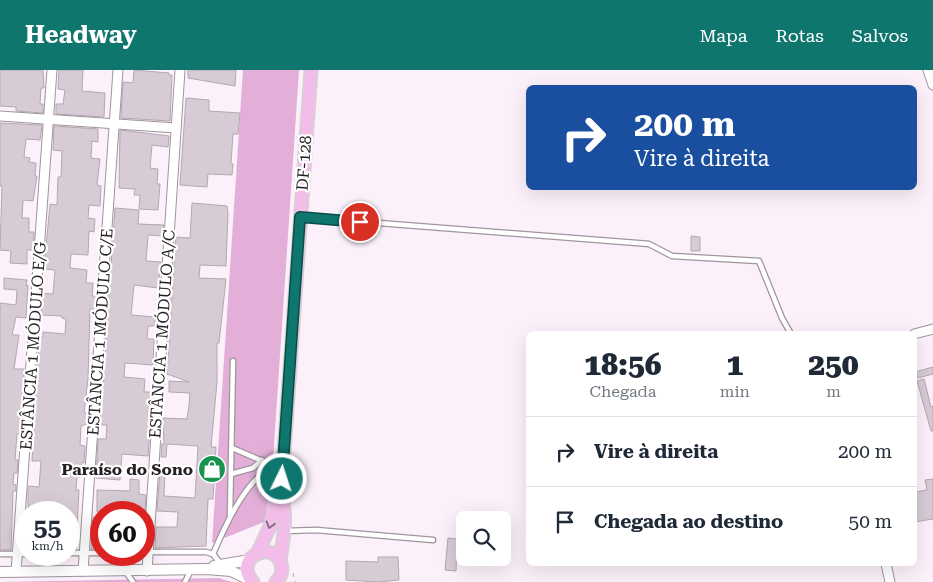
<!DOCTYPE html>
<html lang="pt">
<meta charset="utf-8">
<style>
body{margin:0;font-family:"Roboto Serif",serif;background:#f6f6f7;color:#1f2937;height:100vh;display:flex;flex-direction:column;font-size:19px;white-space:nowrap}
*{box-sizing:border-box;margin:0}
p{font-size:16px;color:#747a83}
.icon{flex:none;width:28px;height:28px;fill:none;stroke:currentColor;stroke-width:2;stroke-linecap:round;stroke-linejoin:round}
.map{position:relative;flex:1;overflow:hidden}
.side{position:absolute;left:526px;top:261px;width:391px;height:235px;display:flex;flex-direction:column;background:#fff;border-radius:8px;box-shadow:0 5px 20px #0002}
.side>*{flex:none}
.guide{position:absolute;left:526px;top:15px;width:391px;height:105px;border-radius:8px;box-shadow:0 5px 20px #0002;background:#1a4fa0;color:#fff;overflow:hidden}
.buttons{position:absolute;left:456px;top:441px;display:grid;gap:10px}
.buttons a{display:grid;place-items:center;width:55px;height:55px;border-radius:8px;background:#fff;box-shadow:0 5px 20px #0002;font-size:25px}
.speed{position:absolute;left:15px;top:431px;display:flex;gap:10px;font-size:25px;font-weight:700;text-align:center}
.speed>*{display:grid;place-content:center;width:65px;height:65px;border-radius:50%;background:#fff;box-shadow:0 5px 20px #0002;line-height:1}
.speed small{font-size:12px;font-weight:400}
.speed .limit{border:8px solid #d22;background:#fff;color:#111}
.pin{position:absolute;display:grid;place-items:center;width:42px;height:42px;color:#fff;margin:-21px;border:2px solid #fff;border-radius:50%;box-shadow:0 1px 5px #0007}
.me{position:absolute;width:55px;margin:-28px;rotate:4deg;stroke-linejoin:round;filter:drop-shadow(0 0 4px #0008)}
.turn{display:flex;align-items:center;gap:18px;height:105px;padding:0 25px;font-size:22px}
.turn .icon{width:65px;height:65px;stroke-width:2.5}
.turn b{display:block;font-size:35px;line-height:42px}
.eta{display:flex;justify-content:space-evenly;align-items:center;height:85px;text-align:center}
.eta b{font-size:30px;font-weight:800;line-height:35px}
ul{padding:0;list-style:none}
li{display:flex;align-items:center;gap:15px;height:70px;padding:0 25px;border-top:1px solid #e0e1e3}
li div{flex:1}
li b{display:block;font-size:19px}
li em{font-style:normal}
header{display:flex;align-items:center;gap:30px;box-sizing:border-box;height:70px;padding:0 25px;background:#0f766e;color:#fff}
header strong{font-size:24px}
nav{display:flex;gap:28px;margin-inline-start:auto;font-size:18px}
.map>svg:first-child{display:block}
</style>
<header>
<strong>Headway</strong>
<nav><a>Mapa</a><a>Rotas</a><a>Salvos</a></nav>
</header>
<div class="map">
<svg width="933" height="512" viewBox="0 0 933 512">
<rect width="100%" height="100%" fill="#fcf1fa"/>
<!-- green -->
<g fill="#e3afd9">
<path d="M243,0H299L269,450L212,473Z"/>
<path d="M219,508L232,512H0Z"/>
</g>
<!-- building -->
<g fill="#d7ccd5" stroke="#b3a8b1">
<path d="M0,0H43L44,18H41L40,34H43V43L16,41V37L0,36Z"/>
<path d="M59,0H83L82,21L105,23L104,47L56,44V34H63L65,20L58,19Z"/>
<path d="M134,0L169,3V5H172L170,51L121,48L123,12L133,13Z"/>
<path d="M188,0H236L235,16L188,8Z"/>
<path d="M186,28L209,30V41L240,43L238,64H233L231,93L233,94L232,105L208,104L207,117L180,115Z"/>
<path d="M0,53L42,55L40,70L26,69L24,87L30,88L29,92L36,93L35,106H37L33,131L23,130L22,148H29V162H34L33,180H27V194L10,193L11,181L0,180L2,116H0Z"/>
<path d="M54,56L98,59V72L92,71L91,88L100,89L97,115L101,116L100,136L89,135L88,148L95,149L94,162L89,161L88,185L71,184L70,198L87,200L86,213H93L92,226H96L95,239H90L88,309L84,343H88L87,354L81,356L80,375L85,376L84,393L82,392L81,407H77L76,420H79L76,479H69V442H28V418L29,416L39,417L41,391H32L39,267H43V262L65,264L66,249L62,248V246L41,245L42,223L53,224L55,200L44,199L50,134L57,135L58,107H61L62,81L53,80Z"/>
<path d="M120,60L169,66L168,77L152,75L150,98L158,99L157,114H160L158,140L139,139L140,125H134L135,119L119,118Z"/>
<path d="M192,133L227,136L228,144L226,196L200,195L199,208L226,209L219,273H217V312L211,377H216L213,429H208L206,476L155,478L156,457H177L178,442L157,441L160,401H165L164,426L195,428L198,376L167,374L166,387H161L162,374H164L163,348L187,349L189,336L190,323L169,322V311L189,312L167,304L176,167L190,168Z"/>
<path d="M115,138L139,140L138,154L164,155L163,166L148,165L147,179L146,191L161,192L158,218L134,215L131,245L155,247V256H148L147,269H154L153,295L125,293L124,307L145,309L144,322H150L148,343L151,344L148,386L122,384L120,410L96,408L98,369H106L107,355H100Z"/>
<path d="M691,166L700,167V181H691Z"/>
<path d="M4,208L27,210L26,216L28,215L26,248L16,247L12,265H19L14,299H24L20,364H17L15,390H18L17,403H14L13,414L16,415V421H13L11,480H0V233L16,235L17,220L4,219Z"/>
<path d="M933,297V304L918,308L915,302Z"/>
<path d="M924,309L931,337L933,336V361H931L917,311Z"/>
<path d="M130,409L139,410V424L146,425L145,440H135V442H97V420L130,421Z"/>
<path d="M933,409V449L915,452V422L927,420L925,410Z"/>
<path d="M93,447L101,448V479H91Z"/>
<path d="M448,468L457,469L456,501L445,500Z"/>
<path d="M378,487H398L399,510L378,512L346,510V491L378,492Z"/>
</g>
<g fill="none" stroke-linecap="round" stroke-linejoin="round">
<!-- service casing -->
<g stroke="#9f959d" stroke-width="7">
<g id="service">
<path d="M302,147L637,173L649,174L672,186L759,191L782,248L791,264"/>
<path d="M232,378L272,395"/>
<path d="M231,404L253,398L262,390"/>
<path d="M230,445L233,291"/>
<path d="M285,461L316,460L433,470"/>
<path d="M144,482H206L213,484L220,493"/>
<path d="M69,483H101"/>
<path d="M0,484H26"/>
<path d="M213,484C225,456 249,400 282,393"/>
<path d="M126,502L133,512"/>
<path d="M185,512L191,500"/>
</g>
</g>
<!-- minor casing -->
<g stroke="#9f959d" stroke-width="11">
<g id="minor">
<path d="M928,0L933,15"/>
<path d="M0,46L176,58"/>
<path d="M914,264L933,259"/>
<path d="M886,494L890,512"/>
<path d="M83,501L118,0"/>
<path d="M147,501L180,0"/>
<path d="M16,502L52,0"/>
</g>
</g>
<!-- tertiary casing -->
<g stroke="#9f959d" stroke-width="12">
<g id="tertiary">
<path d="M214,496L250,490"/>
<path d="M0,502L206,499L231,501L252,511"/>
</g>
</g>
<!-- primary casing -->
<g stroke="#d3d2d3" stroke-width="15">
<g id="primary">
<path d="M257,484L271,454L275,432L281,425"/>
<path d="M280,491C283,470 288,446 281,425L311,0"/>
<path d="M253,512C232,488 273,468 281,494C283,501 281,507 276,512"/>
</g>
</g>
<!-- path -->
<path stroke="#b4abb2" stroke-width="1" stroke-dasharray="4 4" stroke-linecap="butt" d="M293,503L295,512"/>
<!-- service -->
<use href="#service" stroke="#fff" stroke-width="4.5"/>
<!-- minor -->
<use href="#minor" stroke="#fff" stroke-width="9"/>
<!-- tertiary -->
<use href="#tertiary" stroke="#fff" stroke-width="10"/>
<!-- primary -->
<use href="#primary" stroke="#f2bee9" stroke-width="12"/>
</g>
<!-- one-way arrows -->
<defs><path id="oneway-chevron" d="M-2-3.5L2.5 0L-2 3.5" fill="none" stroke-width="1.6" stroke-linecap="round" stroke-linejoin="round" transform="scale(1.25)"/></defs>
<use stroke="#8a6e86" href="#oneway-chevron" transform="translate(270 455) rotate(107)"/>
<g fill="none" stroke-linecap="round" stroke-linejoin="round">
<!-- route casing -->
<g stroke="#0a4d48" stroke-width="12">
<path id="route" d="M282,409L300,147L360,152"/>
</g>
<!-- route -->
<use href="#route" stroke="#0f766e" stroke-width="9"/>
</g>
<!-- icons -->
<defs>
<g id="shop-disc" transform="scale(1.4375)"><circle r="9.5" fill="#189451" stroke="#fff"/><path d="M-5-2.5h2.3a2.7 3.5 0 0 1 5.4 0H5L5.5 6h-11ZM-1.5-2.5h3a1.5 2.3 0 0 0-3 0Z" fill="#fff"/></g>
</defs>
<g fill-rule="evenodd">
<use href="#shop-disc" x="212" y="399"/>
</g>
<g text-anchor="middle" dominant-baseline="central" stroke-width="4.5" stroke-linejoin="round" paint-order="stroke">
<!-- street labels -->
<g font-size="16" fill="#231f22" stroke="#fff">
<text transform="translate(304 93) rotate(-86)">DF-128</text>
<text transform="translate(100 262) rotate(-86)">ESTÂNCIA 1 MÓDULO C/E</text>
<text transform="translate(162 264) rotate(-86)">ESTÂNCIA 1 MÓDULO A/C</text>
<text transform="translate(33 276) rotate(-86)">ESTÂNCIA 1 MÓDULO E/G</text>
</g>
<!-- poi labels -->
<g font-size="16" font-weight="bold" fill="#231f22" stroke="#fff" text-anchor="end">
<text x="193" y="399">Paraíso do Sono</text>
</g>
</g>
</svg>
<div class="buttons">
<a><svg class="icon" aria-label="search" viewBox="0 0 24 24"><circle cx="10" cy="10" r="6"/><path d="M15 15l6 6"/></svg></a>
</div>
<div class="speed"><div>55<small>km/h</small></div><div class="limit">60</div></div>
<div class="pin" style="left:360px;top:152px;background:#d93025"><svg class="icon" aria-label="arrive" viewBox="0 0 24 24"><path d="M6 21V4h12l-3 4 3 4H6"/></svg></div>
<svg class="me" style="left:282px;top:409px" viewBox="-20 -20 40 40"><circle r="17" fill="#0f766e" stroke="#fff" stroke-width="3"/><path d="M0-11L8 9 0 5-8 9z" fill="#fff"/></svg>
<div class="guide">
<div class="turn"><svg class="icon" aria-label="right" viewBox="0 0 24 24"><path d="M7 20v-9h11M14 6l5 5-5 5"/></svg><div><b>200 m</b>Vire à direita</div></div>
</div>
<section class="side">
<div class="eta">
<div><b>18:56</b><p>Chegada</p></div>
<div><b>1</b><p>min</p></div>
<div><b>250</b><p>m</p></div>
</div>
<ul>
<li><svg class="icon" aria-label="right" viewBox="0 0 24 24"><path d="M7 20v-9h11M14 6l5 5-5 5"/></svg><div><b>Vire à direita</b></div><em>200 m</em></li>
<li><svg class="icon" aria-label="arrive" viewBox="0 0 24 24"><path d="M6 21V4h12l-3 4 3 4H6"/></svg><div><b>Chegada ao destino</b></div><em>50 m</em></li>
</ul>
</section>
</div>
